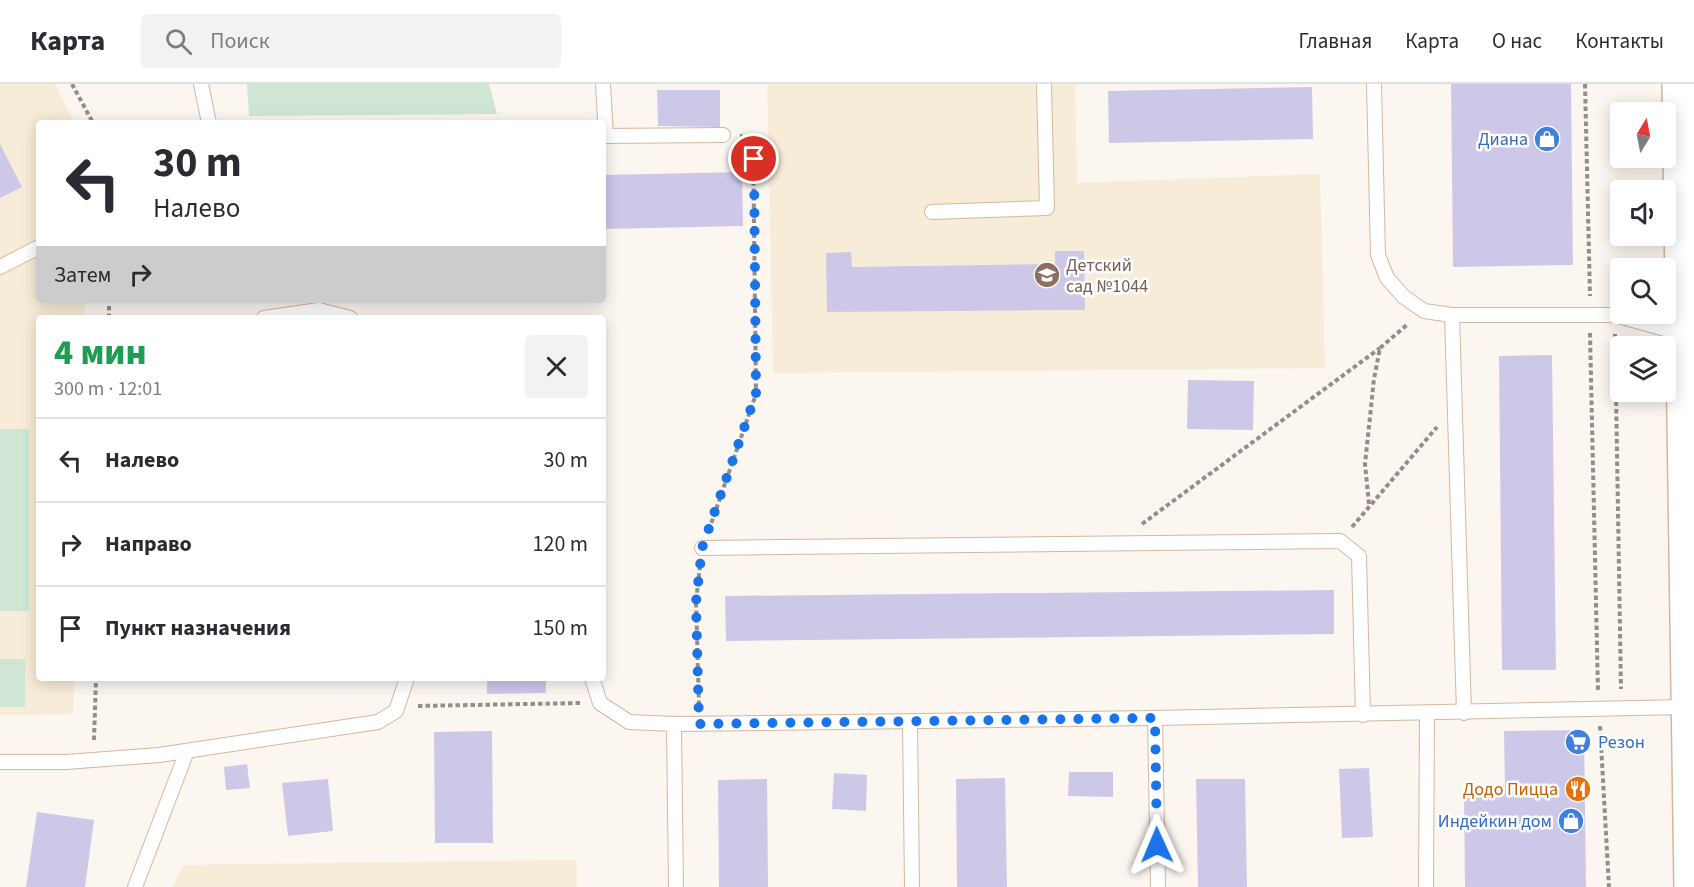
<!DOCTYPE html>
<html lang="ru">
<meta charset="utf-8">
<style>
body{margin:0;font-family:"Source Sans 3",sans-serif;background:#f2f2f3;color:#2b2b33;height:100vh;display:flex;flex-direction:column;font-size:22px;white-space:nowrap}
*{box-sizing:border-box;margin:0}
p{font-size:20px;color:#7c7c81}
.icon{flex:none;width:33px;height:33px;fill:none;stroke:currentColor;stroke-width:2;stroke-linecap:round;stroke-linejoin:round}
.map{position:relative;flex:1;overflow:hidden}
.sheet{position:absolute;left:36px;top:231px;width:570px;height:366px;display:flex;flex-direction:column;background:#fff;border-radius:6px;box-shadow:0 3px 15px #0003}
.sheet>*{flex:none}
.guide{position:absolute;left:36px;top:36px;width:570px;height:183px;border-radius:6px;box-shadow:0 3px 15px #0003;background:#fff;color:#2b2b33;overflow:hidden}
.needle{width:39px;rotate:10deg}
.fabs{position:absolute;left:1610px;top:18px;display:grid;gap:12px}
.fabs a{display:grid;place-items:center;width:66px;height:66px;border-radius:6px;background:#fff;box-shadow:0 3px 15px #0003;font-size:30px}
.pin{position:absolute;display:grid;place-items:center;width:51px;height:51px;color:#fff;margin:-26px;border:3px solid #fff;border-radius:50%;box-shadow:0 2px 6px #0007}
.me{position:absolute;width:66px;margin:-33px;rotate:359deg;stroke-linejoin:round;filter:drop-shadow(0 0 4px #0008)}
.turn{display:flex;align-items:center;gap:21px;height:126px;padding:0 18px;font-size:27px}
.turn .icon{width:78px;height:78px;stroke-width:2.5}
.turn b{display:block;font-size:42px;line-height:51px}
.then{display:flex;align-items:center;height:57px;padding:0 18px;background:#0003;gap:12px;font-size:22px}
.round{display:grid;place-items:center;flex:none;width:63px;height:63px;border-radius:6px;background:#f2f2f3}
.overview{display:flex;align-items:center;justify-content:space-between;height:102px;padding:0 18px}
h1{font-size:36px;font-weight:800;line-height:45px;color:#1e9e55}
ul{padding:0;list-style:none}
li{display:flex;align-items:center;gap:18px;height:84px;padding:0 18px;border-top:2px solid #e1e1e2}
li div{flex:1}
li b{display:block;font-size:22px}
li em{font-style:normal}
header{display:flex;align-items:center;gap:36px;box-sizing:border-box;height:84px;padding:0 30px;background:#fff;border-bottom:2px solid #e1e1e2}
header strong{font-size:28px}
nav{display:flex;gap:33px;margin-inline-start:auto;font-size:21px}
.search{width:420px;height:54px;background:#f2f2f3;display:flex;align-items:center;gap:15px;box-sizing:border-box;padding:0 21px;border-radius:6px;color:#7c7c81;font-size:22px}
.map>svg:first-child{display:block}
</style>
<header>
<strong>Карта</strong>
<div class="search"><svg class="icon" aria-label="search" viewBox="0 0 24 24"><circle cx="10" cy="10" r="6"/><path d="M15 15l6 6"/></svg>Поиск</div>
<nav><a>Главная</a><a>Карта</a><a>О нас</a><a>Контакты</a></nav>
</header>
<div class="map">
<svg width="1694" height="803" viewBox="0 0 1694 803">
<rect width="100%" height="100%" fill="#fcf6f1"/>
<!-- education -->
<g fill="#f7ecd7">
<path d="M0,0H55L74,39H39V216H86L83,234H39V594H74L73,630L0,631Z"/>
<path d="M767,0H1075L1077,99L1320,90L1325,284L773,289Z"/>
<path d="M576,776L577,803H173L183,781Z"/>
</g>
<!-- green -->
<g fill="#d0e6d4">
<path d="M247,0H489L497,30L249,32Z"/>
<rect x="0" y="345" width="29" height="182"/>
<rect x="0" y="575" width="25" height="48"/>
</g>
<!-- building -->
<g fill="#cec8e8">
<path d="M1451,0H1571L1573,181L1453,183Z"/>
<path d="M1312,3L1313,55L1109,59L1108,7Z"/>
<path d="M657,6H720V43L658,42Z"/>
<path d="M0,60L22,103L0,114Z"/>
<path d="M742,88L743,142L603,145V91Z"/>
<path d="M1055,167H1084L1085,226L827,228L826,169L851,168L852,183L1055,180Z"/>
<path d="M1552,271L1556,586H1502L1499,272Z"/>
<path d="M1188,296L1254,297L1253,346L1187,345Z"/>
<path d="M1334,506V550L726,557L725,512Z"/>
<path d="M487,594H546V609L487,610Z"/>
<path d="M1584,646L1586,803H1465L1464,706L1505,705L1504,647Z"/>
<path d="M492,647L493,759H435L434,648Z"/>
<path d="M247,680L250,704L226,706L224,683Z"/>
<path d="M1369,684L1373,753L1342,754L1339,685Z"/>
<path d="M1069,688H1113V713L1068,712Z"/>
<path d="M834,689L867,691L866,727L832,725Z"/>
<path d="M1005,694L1007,803H957L956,695Z"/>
<path d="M328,695L333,747L288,752L282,699Z"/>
<path d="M767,695L768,803H719L718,696Z"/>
<path d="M1196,695H1245L1247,803H1198Z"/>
<path d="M37,728L94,736L85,803H26Z"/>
</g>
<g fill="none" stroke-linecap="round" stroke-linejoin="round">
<!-- lane casing -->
<g stroke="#d5b69f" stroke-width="16">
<g id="lane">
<path d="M201,0L209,39"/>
<path d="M603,0L606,52"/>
<path d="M1374,0L1378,171L1387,194L1404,213L1424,227L1452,231H1615L1683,250"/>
<path d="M603,52L723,51"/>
<path d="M932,128L1047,124L1044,0"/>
<path d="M0,183L39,163"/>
<path d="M1452,231L1464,629"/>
<path d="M264,234L319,226L350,234"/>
<path d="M702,464L1340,457L1359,472L1363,631"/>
<path d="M592,594L600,619L629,638L674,640L1155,634L1686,623"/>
<path d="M1155,634L1158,803"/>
<path d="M910,638L912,803"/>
<path d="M674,640L676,803"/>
<path d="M0,678H66L159,671L378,638L396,627L407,594"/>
<path d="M135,803L187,667"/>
<path d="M1426,803L1427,630"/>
</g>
</g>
<!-- secondary casing -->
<g stroke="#d5b69f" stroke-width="36">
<path id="secondary" d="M1679,0L1691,803"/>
</g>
<!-- path -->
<g stroke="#968d86" stroke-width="4" stroke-dasharray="4.5 3" stroke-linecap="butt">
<path d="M72,0L93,39"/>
<path d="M1585,0L1590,212"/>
<path d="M109,234V216"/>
<path d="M1590,249L1598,608"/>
<path d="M1615,250L1621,605"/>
<path d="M1369,420L1365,380L1374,295L1380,264L1408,240"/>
<path d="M1142,440L1380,264"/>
<path d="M1352,443L1437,343"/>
<path d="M709,446L756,310L753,52H740"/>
<path d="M699,621L696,518L700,482"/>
<path d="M418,622L581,619"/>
<path d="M1600,642L1609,803"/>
<path d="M94,656L96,594"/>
</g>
<!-- lane -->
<use href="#lane" stroke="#fff" stroke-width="14"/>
<!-- secondary -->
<use href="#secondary" stroke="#fff" stroke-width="33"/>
</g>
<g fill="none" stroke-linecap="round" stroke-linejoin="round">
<!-- route -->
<path stroke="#1a73e8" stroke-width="10" stroke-dasharray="0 18" d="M754,75L756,310L702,464L696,518L699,640L1155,634L1157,761"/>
</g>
<!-- icons -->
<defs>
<g id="shop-disc" transform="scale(1.35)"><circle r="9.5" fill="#3f7fe0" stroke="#fff"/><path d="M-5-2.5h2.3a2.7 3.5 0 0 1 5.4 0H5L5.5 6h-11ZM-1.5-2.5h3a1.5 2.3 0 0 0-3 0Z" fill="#fff"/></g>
<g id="school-disc" transform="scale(1.35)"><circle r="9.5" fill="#8d6e63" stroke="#fff"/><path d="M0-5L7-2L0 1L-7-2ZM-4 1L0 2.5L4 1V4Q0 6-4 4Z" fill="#fff"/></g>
<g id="supermarket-disc" transform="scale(1.35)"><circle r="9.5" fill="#3f7fe0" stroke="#fff"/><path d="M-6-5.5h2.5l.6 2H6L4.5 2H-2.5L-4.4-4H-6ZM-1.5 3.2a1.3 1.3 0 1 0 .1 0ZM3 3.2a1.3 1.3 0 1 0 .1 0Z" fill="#fff"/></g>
<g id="restaurant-disc" transform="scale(1.35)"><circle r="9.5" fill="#e8710a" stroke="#fff"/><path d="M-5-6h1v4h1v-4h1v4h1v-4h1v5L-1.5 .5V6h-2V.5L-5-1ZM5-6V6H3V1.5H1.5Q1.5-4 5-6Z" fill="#fff"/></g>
</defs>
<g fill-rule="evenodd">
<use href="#shop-disc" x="1547" y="55"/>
<use href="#school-disc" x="1047" y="191"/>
<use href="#supermarket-disc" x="1578" y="658"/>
<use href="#restaurant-disc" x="1578" y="705"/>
<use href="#shop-disc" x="1571" y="737"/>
</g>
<g text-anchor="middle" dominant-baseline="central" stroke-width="5" stroke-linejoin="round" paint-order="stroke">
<!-- shop labels -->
<g font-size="18" fill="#366cbe" stroke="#fff" text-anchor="end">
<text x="1528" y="55">Диана</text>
<text x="1598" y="658" text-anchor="start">Резон</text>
<text x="1552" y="737">Индейкин дом</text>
</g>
<!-- education labels -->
<g font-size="18" fill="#785e54" stroke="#fff" text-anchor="start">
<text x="1066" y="181">Детский<tspan x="1066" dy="21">сад №1044</tspan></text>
</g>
<!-- food labels -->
<g font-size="18" fill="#c56008" stroke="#fff" text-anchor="end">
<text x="1558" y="705">Додо Пицца</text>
</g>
</g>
</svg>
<div class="fabs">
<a><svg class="needle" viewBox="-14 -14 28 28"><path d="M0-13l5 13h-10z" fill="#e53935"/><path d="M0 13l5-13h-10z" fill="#7c7c81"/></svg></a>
<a><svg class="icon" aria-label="sound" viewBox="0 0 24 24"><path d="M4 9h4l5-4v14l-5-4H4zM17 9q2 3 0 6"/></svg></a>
<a><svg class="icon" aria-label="search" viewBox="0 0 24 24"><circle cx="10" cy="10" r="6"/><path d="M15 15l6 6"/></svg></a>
<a><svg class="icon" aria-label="layers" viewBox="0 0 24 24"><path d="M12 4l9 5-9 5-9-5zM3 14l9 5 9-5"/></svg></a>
</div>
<div class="pin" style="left:754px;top:75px;background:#d93025"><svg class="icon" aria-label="arrive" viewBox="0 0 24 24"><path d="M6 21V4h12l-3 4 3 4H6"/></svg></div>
<svg class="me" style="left:1157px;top:761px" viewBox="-20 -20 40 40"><path d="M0-17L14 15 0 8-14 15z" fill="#1a73e8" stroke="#fff" stroke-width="4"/></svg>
<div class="guide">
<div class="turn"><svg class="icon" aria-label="left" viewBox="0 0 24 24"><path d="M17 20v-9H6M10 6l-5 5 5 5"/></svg><div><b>30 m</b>Налево</div></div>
<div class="then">Затем<svg class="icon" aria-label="right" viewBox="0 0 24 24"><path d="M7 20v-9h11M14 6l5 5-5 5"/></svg></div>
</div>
<section class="sheet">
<div class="overview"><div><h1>4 мин</h1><p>300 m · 12:01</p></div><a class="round"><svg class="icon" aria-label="close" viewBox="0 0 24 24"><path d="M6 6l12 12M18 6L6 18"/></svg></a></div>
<ul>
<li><svg class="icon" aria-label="left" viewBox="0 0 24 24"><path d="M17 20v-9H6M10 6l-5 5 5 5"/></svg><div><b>Налево</b></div><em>30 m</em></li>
<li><svg class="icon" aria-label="right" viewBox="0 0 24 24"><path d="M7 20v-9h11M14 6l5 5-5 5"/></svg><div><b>Направо</b></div><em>120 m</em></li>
<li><svg class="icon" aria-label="arrive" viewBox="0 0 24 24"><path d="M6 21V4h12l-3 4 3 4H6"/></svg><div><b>Пункт назначения</b></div><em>150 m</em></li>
</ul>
</section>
</div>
